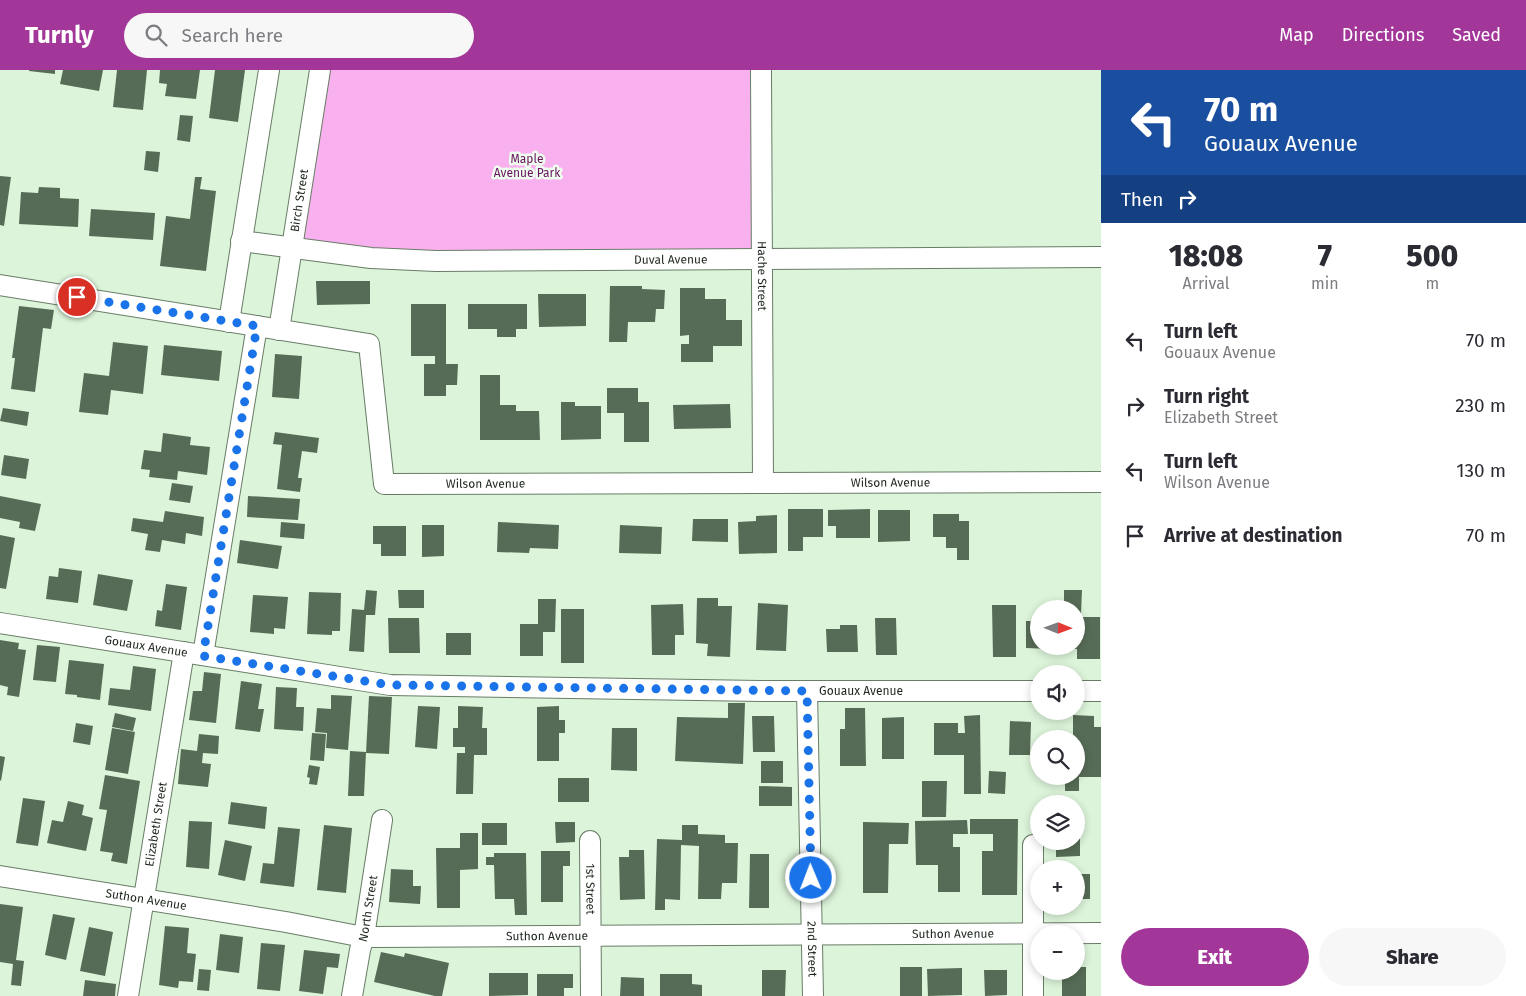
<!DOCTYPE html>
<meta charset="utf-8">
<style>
body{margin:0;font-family:"Fira Sans",sans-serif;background:#f7f7f7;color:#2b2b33;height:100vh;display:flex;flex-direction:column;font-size:19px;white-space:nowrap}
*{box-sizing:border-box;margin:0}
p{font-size:16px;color:#7c7c81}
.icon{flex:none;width:28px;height:28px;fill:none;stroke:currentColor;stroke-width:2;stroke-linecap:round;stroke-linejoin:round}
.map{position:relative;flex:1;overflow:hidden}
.drawer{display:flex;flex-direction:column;background:#fff;width:425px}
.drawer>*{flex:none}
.top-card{background:#1a4fa0;color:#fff;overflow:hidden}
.needle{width:32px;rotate:91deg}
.controls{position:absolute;left:1030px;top:530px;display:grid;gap:10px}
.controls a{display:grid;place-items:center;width:55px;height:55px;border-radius:50%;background:#fff;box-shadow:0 2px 8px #0003;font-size:25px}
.pin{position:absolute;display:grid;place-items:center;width:42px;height:42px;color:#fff;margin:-21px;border:2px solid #fff;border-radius:50%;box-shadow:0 1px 5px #0007}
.me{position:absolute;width:55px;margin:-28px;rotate:359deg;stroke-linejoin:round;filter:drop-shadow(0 0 4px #0008)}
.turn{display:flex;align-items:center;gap:18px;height:105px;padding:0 20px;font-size:22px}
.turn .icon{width:65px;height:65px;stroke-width:2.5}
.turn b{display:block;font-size:35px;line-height:42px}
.then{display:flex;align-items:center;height:48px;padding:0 20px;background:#0003;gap:10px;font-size:19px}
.eta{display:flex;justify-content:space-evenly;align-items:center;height:85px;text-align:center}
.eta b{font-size:30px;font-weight:800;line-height:35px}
.primary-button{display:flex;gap:10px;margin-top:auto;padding:10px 20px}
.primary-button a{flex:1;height:58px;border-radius:30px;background:#a23799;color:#fff;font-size:20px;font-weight:800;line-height:58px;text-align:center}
.primary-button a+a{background:#f7f7f7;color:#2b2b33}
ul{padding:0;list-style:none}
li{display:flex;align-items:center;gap:15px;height:65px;padding:0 20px}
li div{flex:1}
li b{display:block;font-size:19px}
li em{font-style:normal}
header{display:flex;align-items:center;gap:30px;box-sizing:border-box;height:70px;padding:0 25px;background:#a23799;color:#fff}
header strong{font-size:24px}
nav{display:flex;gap:28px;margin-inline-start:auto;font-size:18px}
.search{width:350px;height:45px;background:#f7f7f7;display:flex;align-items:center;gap:12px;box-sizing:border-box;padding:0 18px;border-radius:28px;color:#7c7c81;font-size:19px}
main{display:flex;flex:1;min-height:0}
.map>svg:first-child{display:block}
</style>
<header>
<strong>Turnly</strong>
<div class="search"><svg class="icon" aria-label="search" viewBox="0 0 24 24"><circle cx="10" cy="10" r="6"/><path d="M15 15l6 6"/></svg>Search here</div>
<nav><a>Map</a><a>Directions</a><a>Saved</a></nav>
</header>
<main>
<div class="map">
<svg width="1101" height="926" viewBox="0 0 1101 926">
<rect width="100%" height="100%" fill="#dcf4da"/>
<!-- green -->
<path fill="#f8b0ee" d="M320,0H761L762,189L291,178Z"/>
<!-- building -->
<g fill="#576c56">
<path d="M29,0H55V4L29,1Z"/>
<path d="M63,0H103L99,21L60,14Z"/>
<path d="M117,0H147L143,40L113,37Z"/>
<path d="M160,0H200L196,29L165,26L167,14L159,13Z"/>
<path d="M215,0H245L238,52L209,48Z"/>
<path d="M180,45L193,46L190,72L177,70Z"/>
<path d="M146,81L160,82L158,102L144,100Z"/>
<path d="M0,106L11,107L4,156L0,155Z"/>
<path d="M195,107H202L200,119L216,121L206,201L160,196L166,146L190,149Z"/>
<path d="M39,117L60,118V128L79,129L78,157L19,154L21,122L38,123Z"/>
<path d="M91,139L155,143L153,170L89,166Z"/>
<path d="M316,211H370V234L317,235Z"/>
<path d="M610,216H642V219L665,220L664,239H656L655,252H628L627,272H609Z"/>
<path d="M680,218H705V229H726V250H742V276H713V292H681V274H689V265L680,266Z"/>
<path d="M538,224H586V256L539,257Z"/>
<path d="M411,234H446V294H458L457,315H446V326H424V294H435V286H411Z"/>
<path d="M468,234H527V259H516V267H497V259H468Z"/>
<path d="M19,236L54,240L51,259L43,258L35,322L11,319L15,288H12Z"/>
<path d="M113,272L148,276L143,324L111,320L108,345L79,342L84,303L109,306Z"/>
<path d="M164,275L222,281L219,311L161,305Z"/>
<path d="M275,284L302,286L299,329L272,327Z"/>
<path d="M480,305H500V335H516V341H539L540,370H480Z"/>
<path d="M607,318H638V332H649V372H624V343H607Z"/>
<path d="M561,332H575V336H601V369L561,370Z"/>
<path d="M730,334L731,358L674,359L673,335Z"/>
<path d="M3,338L29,342L27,356L0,351Z"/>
<path d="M275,362L319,368L317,383L302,381L298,408H302L300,422L277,419L282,375L273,374Z"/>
<path d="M163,363L191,367L190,375L210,377L207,405L178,401L177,410L149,407L150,400L141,399L144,380L161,382Z"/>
<path d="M4,385L29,389L26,409L1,405Z"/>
<path d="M172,413L193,416L190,433L169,430Z"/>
<path d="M0,426L41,434L35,461L19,458L20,452L0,448Z"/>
<path d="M248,426L300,429L298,450L247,447Z"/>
<path d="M788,439H823V467H803V481H788Z"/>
<path d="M870,439V468H836V456H828V440Z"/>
<path d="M878,440H910V471L878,472Z"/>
<path d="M165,441L204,447L202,466L186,463L185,474L162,470L160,482L145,480L148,464L131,461L133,448L163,452Z"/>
<path d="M933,444H959V451H969V490H957V478H946V467H933Z"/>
<path d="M777,445V483L739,484L738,452L756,451V446Z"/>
<path d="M693,449H728V472L692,471Z"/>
<path d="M281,452L305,454L304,469L280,467Z"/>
<path d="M498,452L559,455L558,479L530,478L529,483L497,482Z"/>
<path d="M422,455H444V486L422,487Z"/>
<path d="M620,455L662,457L661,484L619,483Z"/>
<path d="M373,456H406V486H381V474H373Z"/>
<path d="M0,465L15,468L6,519L0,518Z"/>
<path d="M240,470L282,476L278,499L237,493Z"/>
<path d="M59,498L82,501L78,533L46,529L49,506L58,507Z"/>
<path d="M98,504L133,510L127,541L93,535Z"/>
<path d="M166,514L187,517L181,560L155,556L157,540L162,541Z"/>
<path d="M366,520L377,521L375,545H366L364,582L349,581L352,539L364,540Z"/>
<path d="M398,520H424V538H399Z"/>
<path d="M1064,520H1082L1081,544H1076V539H1064Z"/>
<path d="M309,522L341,523L340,561H332V565L307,564Z"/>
<path d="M253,525L288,527L285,559L274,558V564L250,562Z"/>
<path d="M697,528H718V536H732L730,587L707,586L708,574L696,573Z"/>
<path d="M538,529H556L555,562H543V586H520V554H538Z"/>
<path d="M758,533L788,535L786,581L756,580Z"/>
<path d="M683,534L684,565H675V585H652L651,535Z"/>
<path d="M992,535H1016V587H993Z"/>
<rect x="561" y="539" width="23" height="54"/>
<path d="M1076,547H1100V589H1077V579H1064V576H1076Z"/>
<path d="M388,548H419L420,583H389Z"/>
<path d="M875,548H896L897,585H876Z"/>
<path d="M1026,551H1039V576H1050V579L1026,578Z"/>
<path d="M840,555H857L858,582H827L826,559H840Z"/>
<rect x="446" y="563" width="25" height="22"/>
<path d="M0,570L19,573L18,579L26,580L19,627L7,625L8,617L0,615Z"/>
<path d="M37,575L60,577L56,612L33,610Z"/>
<path d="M69,590L104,594L100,630L77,627V625L65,624Z"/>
<path d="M133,596L156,599L151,641L108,635L110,618L130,620Z"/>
<path d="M204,602L221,604L216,653L189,650L193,621H202Z"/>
<path d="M241,611L262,614L258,639H264L260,662L235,659Z"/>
<path d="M276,617L297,618L296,637H304L303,661L274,659Z"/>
<path d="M331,625L352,626L348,680L326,678L327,663L315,662L317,638L331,639Z"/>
<path d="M369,626L392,627L389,684L366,683Z"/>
<path d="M728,633H745L743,694L675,691L677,647L728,648Z"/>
<path d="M418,636L440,637L437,679L415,677Z"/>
<path d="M458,636L483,637L482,658H487V685H474L473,724H456L457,683H465V677H453V658H458Z"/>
<path d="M559,636V650H565V663H559V691H537V637Z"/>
<path d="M845,638H865L866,696H840V659H845Z"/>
<path d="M115,643L136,648L133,661L112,657Z"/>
<path d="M980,645L981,724H964V685H934V653H958V663H965L964,646Z"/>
<path d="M1073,645L1094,646V657H1101V707H1079V721H1065V706H1076V669H1073Z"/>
<path d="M752,646H774L775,682H753Z"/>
<path d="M904,647V689H882V648Z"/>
<path d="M1010,651L1031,652L1030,685H1009Z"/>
<path d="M76,653L93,656L90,675L73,672Z"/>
<path d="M112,658L135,662L128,704L105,700Z"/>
<path d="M612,658H637V701L611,700Z"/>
<path d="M312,663L326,664L324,691L310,690Z"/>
<path d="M199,664L219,666L218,684L203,683L202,693L211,694L208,717L178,714L181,679L197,681Z"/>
<path d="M350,681L366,682L364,726H348Z"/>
<path d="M0,686L5,687L1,711L0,710Z"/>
<rect x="761" y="691" width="22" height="22"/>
<path d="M309,695L320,697L317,715L309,714L310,708L307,707Z"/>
<path d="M989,701L1006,702L1005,724L988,723Z"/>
<path d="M105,705L140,711L127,794L111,791L113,783L100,781L107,740L99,739Z"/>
<rect x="558" y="708" width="31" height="24"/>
<path d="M922,711H947L946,747H922Z"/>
<path d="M759,716L792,717V736H759Z"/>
<path d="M23,728L45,731L38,776L16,773Z"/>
<path d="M68,731L84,735L82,745L93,748L86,781L47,773L52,750L63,752Z"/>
<path d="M231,732L267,737L265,759L228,754Z"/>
<path d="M970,749H1018L1017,825H982V781H993V764H970Z"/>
<path d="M967,750L968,764H953V777H960V822H938V795H916L915,751Z"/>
<path d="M189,751L212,752L209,799L186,797Z"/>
<path d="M555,752H575V772L556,773Z"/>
<path d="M863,752L909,753L908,774H889L888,823H863Z"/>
<rect x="482" y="753" width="25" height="22"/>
<path d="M324,755L352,758L346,823L317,820Z"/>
<path d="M682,755H698V764L725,765V773H738L737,813H722L721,829H698L699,776L681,775L680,830L665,829V840H655L657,769L682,770Z"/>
<path d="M278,757L300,759L294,817L260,813L263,793L274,794Z"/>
<path d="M460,763H478V799L460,800V838H437L436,778H460Z"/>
<path d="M1076,765H1080V786L1056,787V771H1076Z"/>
<path d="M225,770L252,776L245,811L218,805Z"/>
<path d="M629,780H644L645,829L620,830L619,787H629Z"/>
<path d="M541,781H570V796H563V832H541Z"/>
<path d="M494,783H526L527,845H515L514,829H495L494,795H486V787H494Z"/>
<path d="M750,784H769V838H749Z"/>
<path d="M391,799L413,800V816H421L420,834L389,832Z"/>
<rect x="1076" y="804" width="14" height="25"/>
<path d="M0,834L23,837L16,890L24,891L21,916L11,915L13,894L0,892Z"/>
<path d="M53,844L75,848L66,890L45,885Z"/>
<path d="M165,856L189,858L187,883L196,884L193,912L179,911L178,918L159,915Z"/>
<path d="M89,857L113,862L105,906L80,901Z"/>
<path d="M220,864L243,867L239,903L216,900Z"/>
<path d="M261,873L285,875L280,921L257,919Z"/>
<path d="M304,880L340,884L338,898L327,897L323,924L299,921Z"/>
<path d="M381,882L404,887L405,883L449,893L442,926H435L374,912Z"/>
<rect x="900" y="897" width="22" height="29"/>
<path d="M1076,897H1086V926H1062V901H1076Z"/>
<path d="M962,898V925L928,926L927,899Z"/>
<path d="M199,899L211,900L209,921L197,920Z"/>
<path d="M762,900H786L785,926H762Z"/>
<path d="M984,900H1007V925L985,926Z"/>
<path d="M489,903H528V925L489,926Z"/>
<path d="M537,904H573V918H564V926H537Z"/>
<path d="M660,904H692V914L702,915V926H660Z"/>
<path d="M621,907L644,908V926H620Z"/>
<path d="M85,910L116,914L115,926H83Z"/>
</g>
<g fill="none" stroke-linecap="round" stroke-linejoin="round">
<!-- minor casing -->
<g stroke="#687d66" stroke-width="22">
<g id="minor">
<path id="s1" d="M761,0L763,413"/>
<path id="s2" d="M241,171L371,188L436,191L1101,187"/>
<path id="s3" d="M0,215L369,274L384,414L1101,412"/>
<path d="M229,252L269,0"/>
<path id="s4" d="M279,260L320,0"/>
<path id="s5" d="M0,553L390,615L760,621H1039"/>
<path d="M203,585L257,256"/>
<path id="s6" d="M807,621L813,926"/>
<path d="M1076,621H1101"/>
<path id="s7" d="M590,771L591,926"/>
<path d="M1033,775V926"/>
<path id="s8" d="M0,806L286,852L358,866L374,867L1101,863"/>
<path id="s9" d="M128,926L184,582"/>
<path id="s10" d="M352,926L360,880L364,866L382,750"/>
</g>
</g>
<!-- minor -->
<use href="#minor" stroke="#fff" stroke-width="20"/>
</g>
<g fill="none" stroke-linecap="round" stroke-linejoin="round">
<!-- route -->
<path stroke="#1a73e8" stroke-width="9" stroke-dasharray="0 16.2" d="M77,227L257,256L203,586L390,615L807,621L811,808"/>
</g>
<g text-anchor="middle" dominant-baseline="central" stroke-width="5" stroke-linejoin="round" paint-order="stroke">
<!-- park labels -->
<g font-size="12" fill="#671361" stroke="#effeee">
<text x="527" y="89">Maple<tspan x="527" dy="14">Avenue Park</tspan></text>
</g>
<!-- street labels -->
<g font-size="12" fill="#1e271e" stroke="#effeee">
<text stroke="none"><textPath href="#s4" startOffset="131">Birch Street</textPath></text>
<text stroke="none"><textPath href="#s2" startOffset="431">Duval Avenue</textPath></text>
<text stroke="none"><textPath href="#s1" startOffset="206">Hache Street</textPath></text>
<text stroke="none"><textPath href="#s3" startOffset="1021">Wilson Avenue</textPath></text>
<text stroke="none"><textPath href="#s3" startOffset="616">Wilson Avenue</textPath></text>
<text stroke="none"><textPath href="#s5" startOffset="148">Gouaux Avenue</textPath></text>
<text stroke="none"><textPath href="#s5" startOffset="866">Gouaux Avenue</textPath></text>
<text stroke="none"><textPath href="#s9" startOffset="174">Elizabeth Street</textPath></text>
<text stroke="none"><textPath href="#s7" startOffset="48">1st Street</textPath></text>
<text stroke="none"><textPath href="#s8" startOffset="148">Suthon Avenue</textPath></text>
<text stroke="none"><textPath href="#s10" startOffset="89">North Street</textPath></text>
<text stroke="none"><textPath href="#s8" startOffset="958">Suthon Avenue</textPath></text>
<text stroke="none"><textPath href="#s8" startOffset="552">Suthon Avenue</textPath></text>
<text stroke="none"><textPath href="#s6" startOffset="258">2nd Street</textPath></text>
</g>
</g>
</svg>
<div class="controls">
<a><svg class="needle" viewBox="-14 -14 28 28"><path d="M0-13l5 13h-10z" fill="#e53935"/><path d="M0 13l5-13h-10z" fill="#7c7c81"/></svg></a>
<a><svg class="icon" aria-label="sound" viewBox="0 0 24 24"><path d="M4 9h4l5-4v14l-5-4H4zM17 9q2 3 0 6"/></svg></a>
<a><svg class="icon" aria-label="search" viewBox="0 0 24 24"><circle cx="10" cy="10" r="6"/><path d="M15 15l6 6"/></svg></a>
<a><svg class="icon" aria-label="layers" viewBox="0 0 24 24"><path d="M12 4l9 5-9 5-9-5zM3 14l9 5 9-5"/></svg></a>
<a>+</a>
<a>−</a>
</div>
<div class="pin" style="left:77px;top:227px;background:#d93025"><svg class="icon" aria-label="arrive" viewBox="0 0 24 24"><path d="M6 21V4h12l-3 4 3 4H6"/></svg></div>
<svg class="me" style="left:811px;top:808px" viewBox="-20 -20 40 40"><circle r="17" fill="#1a73e8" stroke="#fff" stroke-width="3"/><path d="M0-11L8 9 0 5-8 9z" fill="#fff"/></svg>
</div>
<section class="drawer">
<div class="top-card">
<div class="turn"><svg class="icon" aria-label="left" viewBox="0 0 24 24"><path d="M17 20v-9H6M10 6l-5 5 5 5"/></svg><div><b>70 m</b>Gouaux Avenue</div></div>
<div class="then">Then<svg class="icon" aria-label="right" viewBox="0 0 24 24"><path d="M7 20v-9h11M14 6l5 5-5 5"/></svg></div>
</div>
<div class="eta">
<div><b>18:08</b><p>Arrival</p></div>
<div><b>7</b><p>min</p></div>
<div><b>500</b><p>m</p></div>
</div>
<ul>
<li><svg class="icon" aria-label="left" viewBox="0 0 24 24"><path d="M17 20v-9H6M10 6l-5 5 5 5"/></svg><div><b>Turn left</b><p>Gouaux Avenue</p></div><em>70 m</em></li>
<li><svg class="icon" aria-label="right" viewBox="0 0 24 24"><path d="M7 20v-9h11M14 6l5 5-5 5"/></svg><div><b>Turn right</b><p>Elizabeth Street</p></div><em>230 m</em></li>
<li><svg class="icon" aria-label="left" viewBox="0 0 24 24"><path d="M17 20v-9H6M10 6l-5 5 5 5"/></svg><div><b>Turn left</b><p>Wilson Avenue</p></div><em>130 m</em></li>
<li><svg class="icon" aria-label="arrive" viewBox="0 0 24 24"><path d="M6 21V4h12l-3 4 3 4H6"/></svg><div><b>Arrive at destination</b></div><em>70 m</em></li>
</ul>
<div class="primary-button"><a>Exit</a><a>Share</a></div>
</section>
</main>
